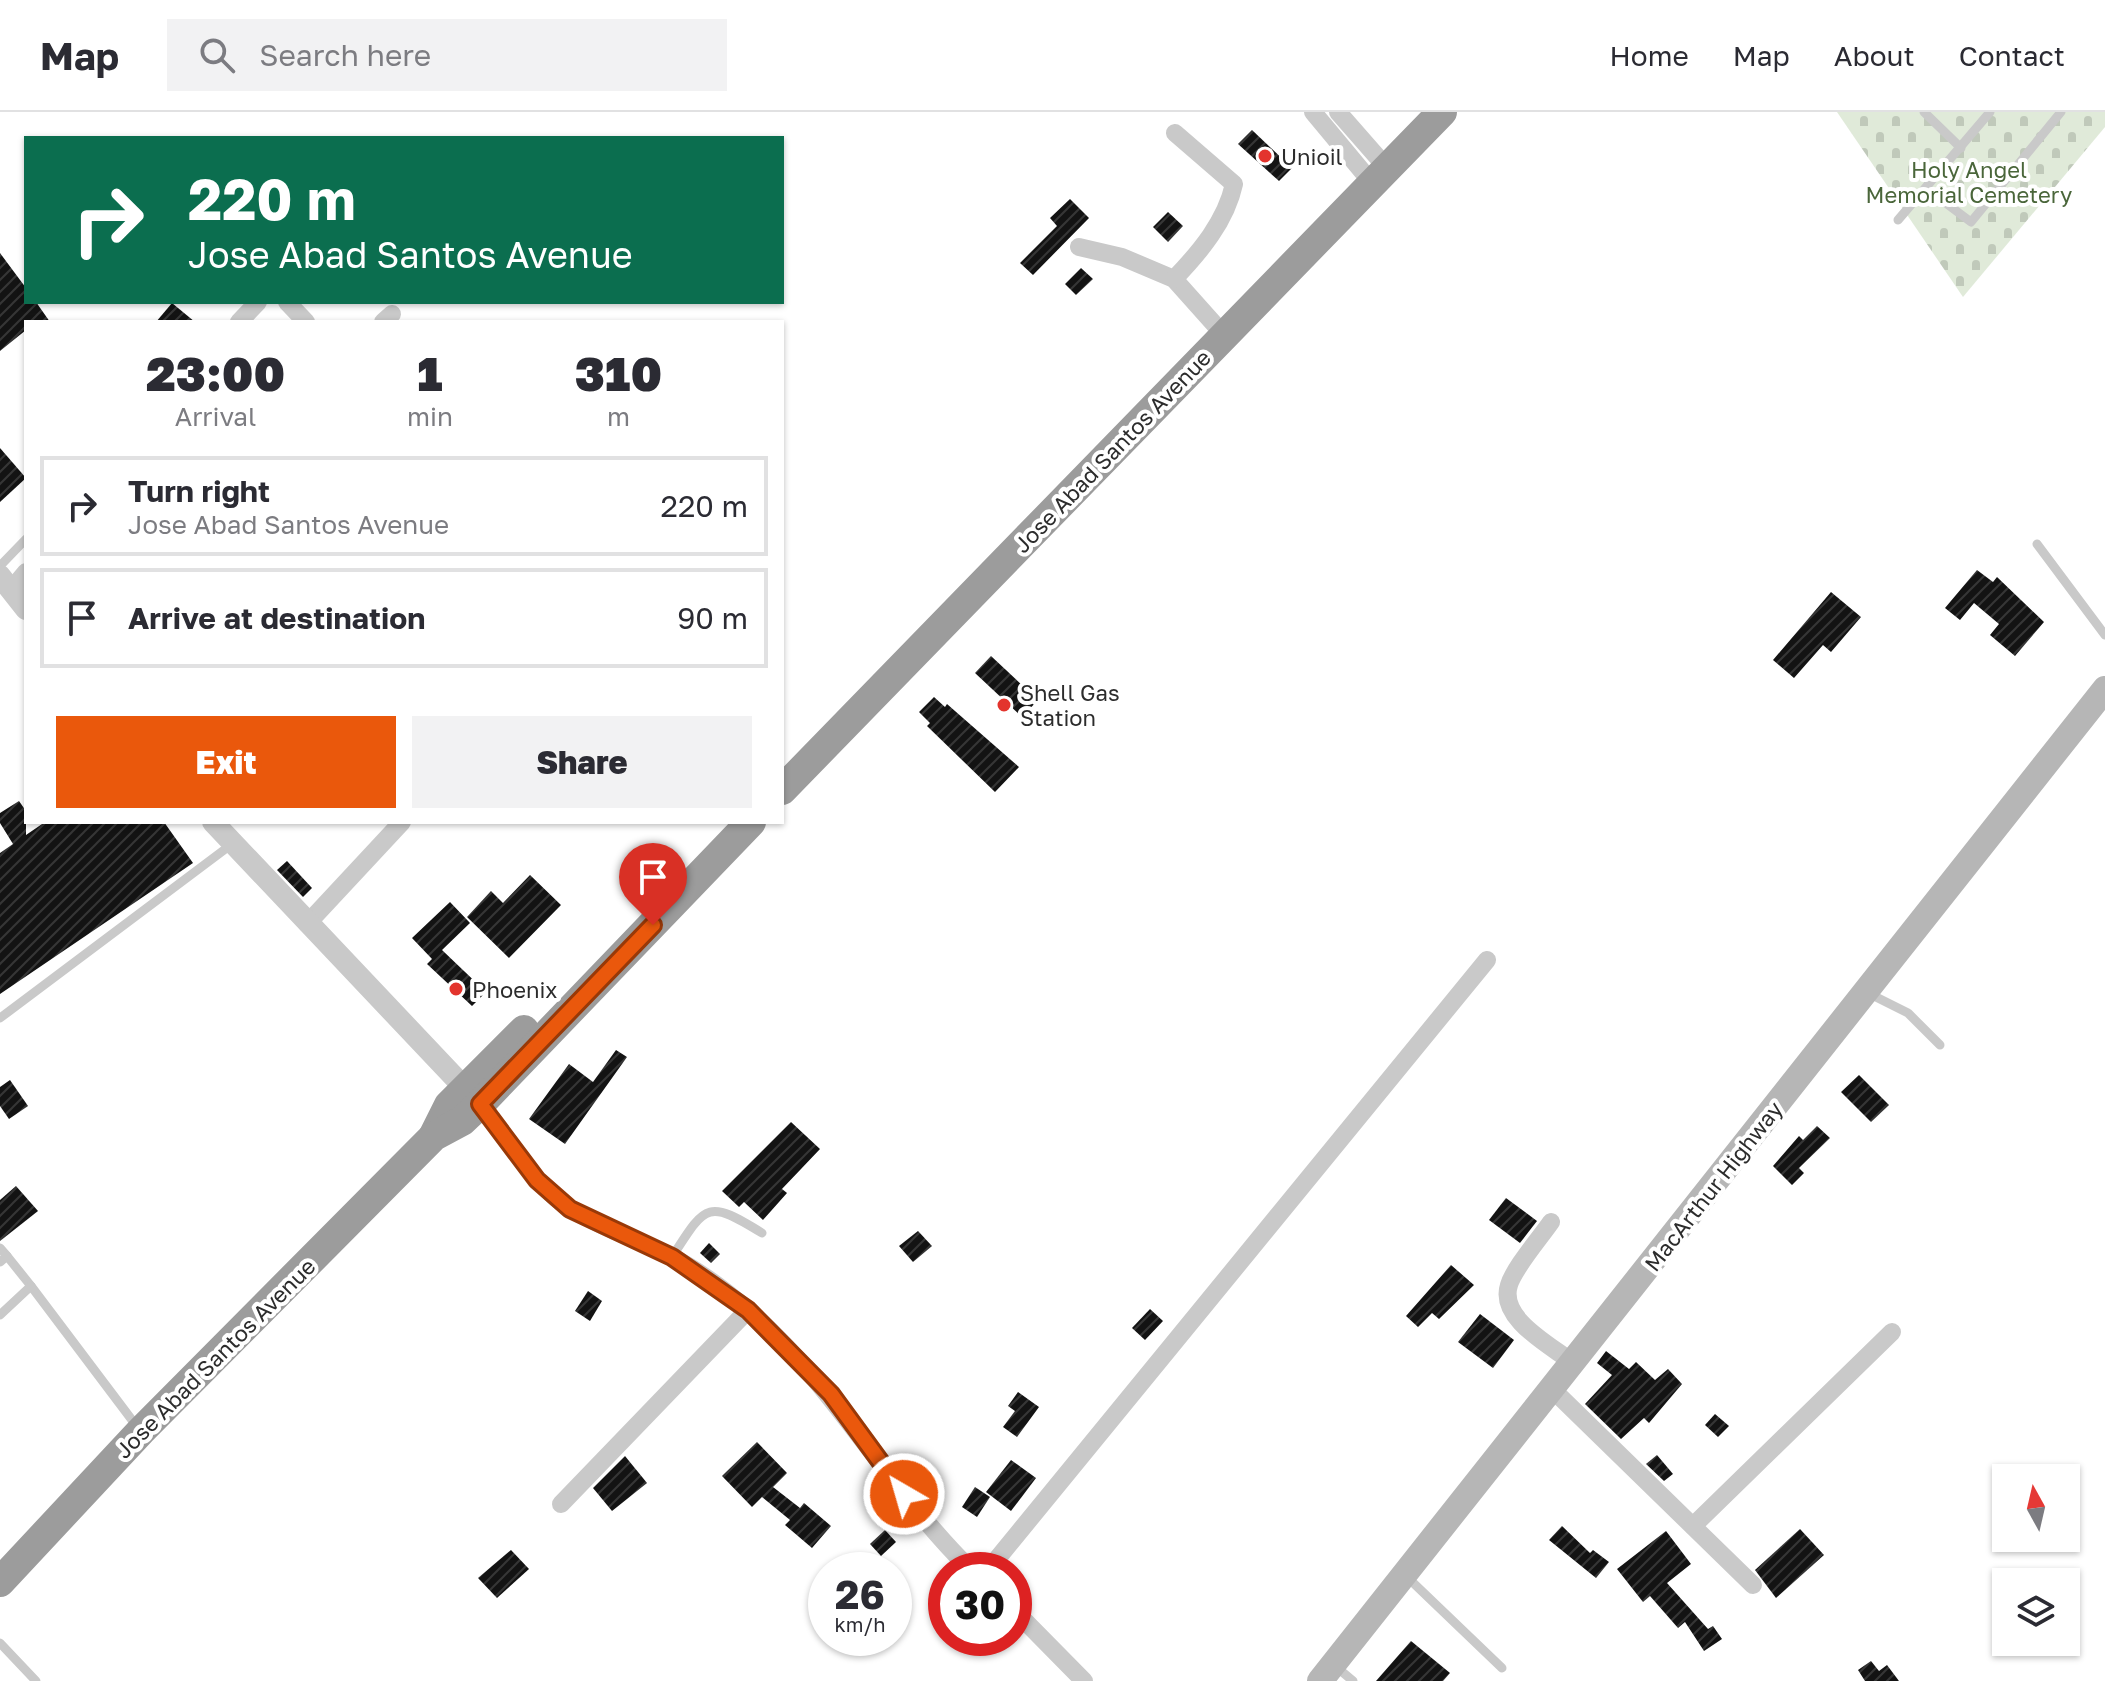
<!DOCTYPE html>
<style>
body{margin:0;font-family:"Golos Text",sans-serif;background:#f2f2f3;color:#2b2b33;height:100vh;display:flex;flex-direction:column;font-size:30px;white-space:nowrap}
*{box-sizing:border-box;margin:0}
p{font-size:26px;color:#7c7c81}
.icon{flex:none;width:44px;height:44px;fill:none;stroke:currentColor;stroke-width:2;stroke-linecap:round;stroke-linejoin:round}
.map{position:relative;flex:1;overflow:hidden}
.sheet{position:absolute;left:24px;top:208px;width:760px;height:504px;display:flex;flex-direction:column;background:#fff;border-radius:0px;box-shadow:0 2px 6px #0004}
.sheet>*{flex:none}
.guide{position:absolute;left:24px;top:24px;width:760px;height:168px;border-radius:0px;box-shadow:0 2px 6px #0004;background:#0b6e4f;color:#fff;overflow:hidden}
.needle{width:52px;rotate:352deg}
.buttons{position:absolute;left:1992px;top:1352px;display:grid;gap:16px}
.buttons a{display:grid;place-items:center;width:88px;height:88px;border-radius:0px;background:#fff;box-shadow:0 2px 6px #0004;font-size:40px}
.speed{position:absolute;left:808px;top:1440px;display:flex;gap:16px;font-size:40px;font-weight:700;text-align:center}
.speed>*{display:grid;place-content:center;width:104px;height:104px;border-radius:50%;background:#fff;box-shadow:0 2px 6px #0004;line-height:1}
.speed small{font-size:20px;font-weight:400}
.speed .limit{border:12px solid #d22;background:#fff;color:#111}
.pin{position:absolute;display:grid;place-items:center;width:68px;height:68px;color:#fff;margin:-82px -34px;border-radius:50% 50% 50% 0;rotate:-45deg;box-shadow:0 0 8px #0007}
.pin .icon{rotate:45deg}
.me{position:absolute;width:88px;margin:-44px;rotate:322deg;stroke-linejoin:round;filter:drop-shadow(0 0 6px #0008)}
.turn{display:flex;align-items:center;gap:28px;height:168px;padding:0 32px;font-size:36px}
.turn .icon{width:104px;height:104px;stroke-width:2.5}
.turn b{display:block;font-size:56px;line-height:68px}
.eta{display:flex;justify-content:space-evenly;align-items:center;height:136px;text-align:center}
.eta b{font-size:48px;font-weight:800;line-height:56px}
.button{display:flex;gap:16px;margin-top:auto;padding:16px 32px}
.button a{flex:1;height:92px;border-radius:0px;background:#ea580c;color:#fff;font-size:32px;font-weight:800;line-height:92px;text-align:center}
.button a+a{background:#f2f2f3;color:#2b2b33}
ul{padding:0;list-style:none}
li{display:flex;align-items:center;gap:24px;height:100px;margin:0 16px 12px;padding:0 16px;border:4px solid #e1e1e2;border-radius:0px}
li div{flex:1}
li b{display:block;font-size:30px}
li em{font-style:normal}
header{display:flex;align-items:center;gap:48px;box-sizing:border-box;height:112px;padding:0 40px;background:#fff;border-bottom:2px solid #e1e1e2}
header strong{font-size:38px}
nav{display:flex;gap:44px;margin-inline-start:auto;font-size:28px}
.search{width:560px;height:72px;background:#f2f2f3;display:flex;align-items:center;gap:20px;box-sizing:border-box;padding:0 28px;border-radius:0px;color:#7c7c81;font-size:30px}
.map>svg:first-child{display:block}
</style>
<header>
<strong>Map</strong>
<div class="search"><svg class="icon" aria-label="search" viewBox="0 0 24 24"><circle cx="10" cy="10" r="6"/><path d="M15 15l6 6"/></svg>Search here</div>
<nav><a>Home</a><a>Map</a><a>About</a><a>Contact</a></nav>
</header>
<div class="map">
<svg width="2105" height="1569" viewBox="0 0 2105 1569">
<defs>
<pattern id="cemetery-stones" width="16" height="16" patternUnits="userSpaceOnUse" patternTransform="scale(2)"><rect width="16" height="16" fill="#e0ead9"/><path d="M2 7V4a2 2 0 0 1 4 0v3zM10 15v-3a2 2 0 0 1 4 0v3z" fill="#c0c9ba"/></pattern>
<pattern id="building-hatch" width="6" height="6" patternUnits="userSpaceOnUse" patternTransform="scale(2)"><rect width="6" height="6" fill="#131313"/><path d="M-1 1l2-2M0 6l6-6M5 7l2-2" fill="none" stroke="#363636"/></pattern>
</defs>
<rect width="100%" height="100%" fill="#fff"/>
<!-- cemetery -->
<path fill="url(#cemetery-stones)" d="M1837,0H2105V15L1963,185Z"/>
<!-- building -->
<g fill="url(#building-hatch)">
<path d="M1252,18L1292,56L1279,69L1238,32Z"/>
<path d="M1070,87L1089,106L1033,163L1020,151L1057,114L1050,106Z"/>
<path d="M1168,100L1183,114L1168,130L1153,115Z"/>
<path d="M0,141L26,176V190H36L50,210H26V218L0,239Z"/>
<path d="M1081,156L1093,167L1076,183L1065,172Z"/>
<path d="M172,191L195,210H156Z"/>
<path d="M0,336L26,366L0,390Z"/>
<path d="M1977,458L1993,470L1997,465L2044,510L2015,544L1990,523L1999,512L1974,491L1960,508L1945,496Z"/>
<path d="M1831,480L1861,505L1831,540L1823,533L1794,566L1773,548Z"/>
<path d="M991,544L1038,588L1022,605L975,561Z"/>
<path d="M934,585L945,595L947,592L1019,655L995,680L927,614L930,611L919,600Z"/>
<path d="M19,689L26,699V723L45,710H164L193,751L0,882V741L13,732L0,711V701Z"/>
<path d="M287,749L312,776L303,785L277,758Z"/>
<path d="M530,763L561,793L509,846L467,805L491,779L503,791Z"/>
<path d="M450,790L470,811L442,838L486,880L472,894L427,852L432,847L412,826Z"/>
<path d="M616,938L627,945L565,1032L529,1007L569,952L593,970Z"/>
<path d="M1859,963L1889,993L1871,1010L1841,980Z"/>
<path d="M10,968L28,994L9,1007L0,994V975Z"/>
<path d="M791,1010L820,1037L782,1077L787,1081L763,1108L744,1090L739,1095L722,1079Z"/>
<path d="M1817,1014L1830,1026L1799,1056L1804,1061L1792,1073L1773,1054L1799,1024L1803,1028Z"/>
<path d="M16,1074L38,1099L0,1129V1088Z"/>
<path d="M1506,1086L1537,1109L1520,1131L1489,1108Z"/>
<path d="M918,1119L932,1134L913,1150L899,1134Z"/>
<path d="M709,1131L720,1142L711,1151L700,1141Z"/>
<path d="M1451,1153L1474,1173L1439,1207L1432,1201L1418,1215L1406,1204Z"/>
<path d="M588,1179L602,1189L590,1209L575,1199Z"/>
<path d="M1150,1197L1163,1209L1145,1228L1132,1216Z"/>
<path d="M1480,1202L1514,1228L1493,1256L1458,1230Z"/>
<path d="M1606,1239L1629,1257L1636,1250L1655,1268L1668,1257L1682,1272L1649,1311L1644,1306L1621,1327L1585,1292L1612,1263L1597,1251Z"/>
<path d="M1018,1280L1039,1295L1017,1325L1003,1315L1015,1299L1008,1294Z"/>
<path d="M1715,1302L1729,1314L1718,1325L1705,1313Z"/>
<path d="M757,1330L787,1361L773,1375L800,1396L804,1391L831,1414L812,1436L785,1413L790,1408L762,1385L752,1395L722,1364Z"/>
<path d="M1657,1343L1673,1362L1664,1369L1646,1352Z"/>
<path d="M625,1344L647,1371L612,1399L593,1376Z"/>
<path d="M1011,1348L1036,1366L1011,1399L986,1380Z"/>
<path d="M975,1375L990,1385L977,1405L962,1395Z"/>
<path d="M1562,1414L1590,1441L1593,1438L1609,1450L1596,1466L1549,1428Z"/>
<path d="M1800,1417L1824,1443L1776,1486L1755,1458Z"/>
<path d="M885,1418L896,1430L881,1444L870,1432Z"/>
<path d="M1666,1419L1691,1452L1667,1471L1708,1517L1713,1514L1722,1527L1704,1539L1685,1510L1678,1516L1650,1484L1643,1490L1617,1457Z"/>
<path d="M511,1438L529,1457L497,1486L478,1466Z"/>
<path d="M1411,1529L1450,1561L1443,1569H1376Z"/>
<path d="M1871,1549L1879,1559L1887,1553L1899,1569H1865L1858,1558Z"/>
</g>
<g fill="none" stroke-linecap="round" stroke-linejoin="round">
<!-- service -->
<g stroke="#c9c9c9" stroke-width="9">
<path d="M1924,0L1961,36"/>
<path d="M1927,77L1971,110L2061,0"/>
<path d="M1898,108L1990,0"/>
<path d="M2037,432L2105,523"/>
<path d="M0,454L26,427"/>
<path d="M1868,881L1908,901L1940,933"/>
<path d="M0,906L232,732"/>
<path d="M0,1136L7,1144L0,1150"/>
<path d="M7,1144L31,1174"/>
<path d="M672,1145C706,1092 707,1087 762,1121"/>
<path d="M0,1203L31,1174L138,1316"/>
<path d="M1405,1463L1502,1556"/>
<path d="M0,1531L36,1569"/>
<path d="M1334,1553L1353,1569"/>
</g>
<!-- minor -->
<g stroke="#c9c9c9" stroke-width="18">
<path d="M1313,0L1372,71"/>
<path d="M1338,0L1387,56"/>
<path d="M1079,135L1122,145L1174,167L1224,223"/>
<path d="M1174,167C1200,140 1226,109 1234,72L1175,21"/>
<path d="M287,190L306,210"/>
<path d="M239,210L258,190"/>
<path d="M383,210L392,202"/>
<path d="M11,478L26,460"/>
<path d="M307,812L402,710"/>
<path d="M480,992C507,1025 534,1075 571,1097C601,1116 638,1127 670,1144C698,1158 726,1179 750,1200C836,1275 889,1378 971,1458"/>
<path d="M1551,1110C1540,1126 1514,1156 1509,1173C1498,1207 1552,1234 1573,1251"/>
<path d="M1551,1276L1753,1473"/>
<path d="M561,1392L748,1198"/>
<path d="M1693,1414L1892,1220"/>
<path d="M988,1458L1487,848"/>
<path d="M1014,1498L1084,1569"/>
</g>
<!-- tertiary -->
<g stroke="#c9c9c9" stroke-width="22">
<path d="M0,464L26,497"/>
<path d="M213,710L476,988"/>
</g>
<!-- secondary -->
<path stroke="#b6b6b6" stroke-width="26" d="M1320,1569L2105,577"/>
<!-- trunk -->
<g stroke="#9c9c9c" stroke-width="30">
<path d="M782,678L1442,0"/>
<path d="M434,1023L449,993L524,918"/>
<path d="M0,1470L141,1319L434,1024L462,1009L480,992L751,710"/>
</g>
</g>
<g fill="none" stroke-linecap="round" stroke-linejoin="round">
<!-- route casing -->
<g stroke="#983908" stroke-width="20">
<path id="route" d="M653,813L480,992L537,1068L570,1097L672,1145L748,1198L831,1282L904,1382"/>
</g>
<!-- route -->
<use href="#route" stroke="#ea580c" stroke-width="14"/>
</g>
<!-- markers -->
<g fill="#e3342d" stroke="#fff" stroke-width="3">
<circle cx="1265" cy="44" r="8"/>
<circle cx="1004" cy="593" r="8"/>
<circle cx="456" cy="877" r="8"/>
</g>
<g text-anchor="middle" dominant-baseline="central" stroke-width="8" stroke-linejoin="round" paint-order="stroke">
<!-- poi labels -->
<g font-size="22" fill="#2c2c2c" stroke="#fff" text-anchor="start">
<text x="1281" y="44">Unioil</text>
<text x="1020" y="580">Shell Gas<tspan x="1020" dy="25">Station</tspan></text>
<text x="472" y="877">Phoenix</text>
</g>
<!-- park labels -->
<g font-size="22" fill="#4a663a" stroke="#fff">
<text x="1969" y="57">Holy Angel<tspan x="1969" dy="25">Memorial Cemetery</tspan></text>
</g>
<!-- street labels -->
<g font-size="22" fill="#2c2c2c" stroke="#fff">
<text transform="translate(1112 339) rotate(-46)">Jose Abad Santos Avenue</text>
<text transform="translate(1713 1074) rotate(-52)">MacArthur Highway</text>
<text transform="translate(215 1246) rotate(-45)">Jose Abad Santos Avenue</text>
</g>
</g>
</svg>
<div class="buttons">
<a><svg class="needle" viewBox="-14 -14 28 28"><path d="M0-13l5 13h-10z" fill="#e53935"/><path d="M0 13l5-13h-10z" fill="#7c7c81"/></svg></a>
<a><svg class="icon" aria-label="layers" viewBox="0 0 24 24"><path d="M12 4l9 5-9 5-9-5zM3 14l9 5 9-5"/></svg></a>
</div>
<div class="speed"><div>26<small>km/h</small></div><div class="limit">30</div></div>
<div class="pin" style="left:653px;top:813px;background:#d93025"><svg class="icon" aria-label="arrive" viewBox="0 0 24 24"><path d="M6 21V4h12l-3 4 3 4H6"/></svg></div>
<svg class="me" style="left:904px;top:1382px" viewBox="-20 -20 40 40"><circle r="17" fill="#ea580c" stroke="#fff" stroke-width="3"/><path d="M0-11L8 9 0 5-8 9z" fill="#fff"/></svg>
<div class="guide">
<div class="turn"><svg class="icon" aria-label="right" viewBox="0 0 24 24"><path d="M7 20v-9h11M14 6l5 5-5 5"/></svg><div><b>220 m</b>Jose Abad Santos Avenue</div></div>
</div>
<section class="sheet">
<div class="eta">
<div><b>23:00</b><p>Arrival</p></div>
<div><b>1</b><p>min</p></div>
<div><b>310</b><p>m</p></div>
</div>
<ul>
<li><svg class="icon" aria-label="right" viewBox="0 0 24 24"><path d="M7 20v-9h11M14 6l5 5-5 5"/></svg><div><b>Turn right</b><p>Jose Abad Santos Avenue</p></div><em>220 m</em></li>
<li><svg class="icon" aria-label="arrive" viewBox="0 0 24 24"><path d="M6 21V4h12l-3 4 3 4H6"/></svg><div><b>Arrive at destination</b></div><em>90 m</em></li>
</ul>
<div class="button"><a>Exit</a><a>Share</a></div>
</section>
</div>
